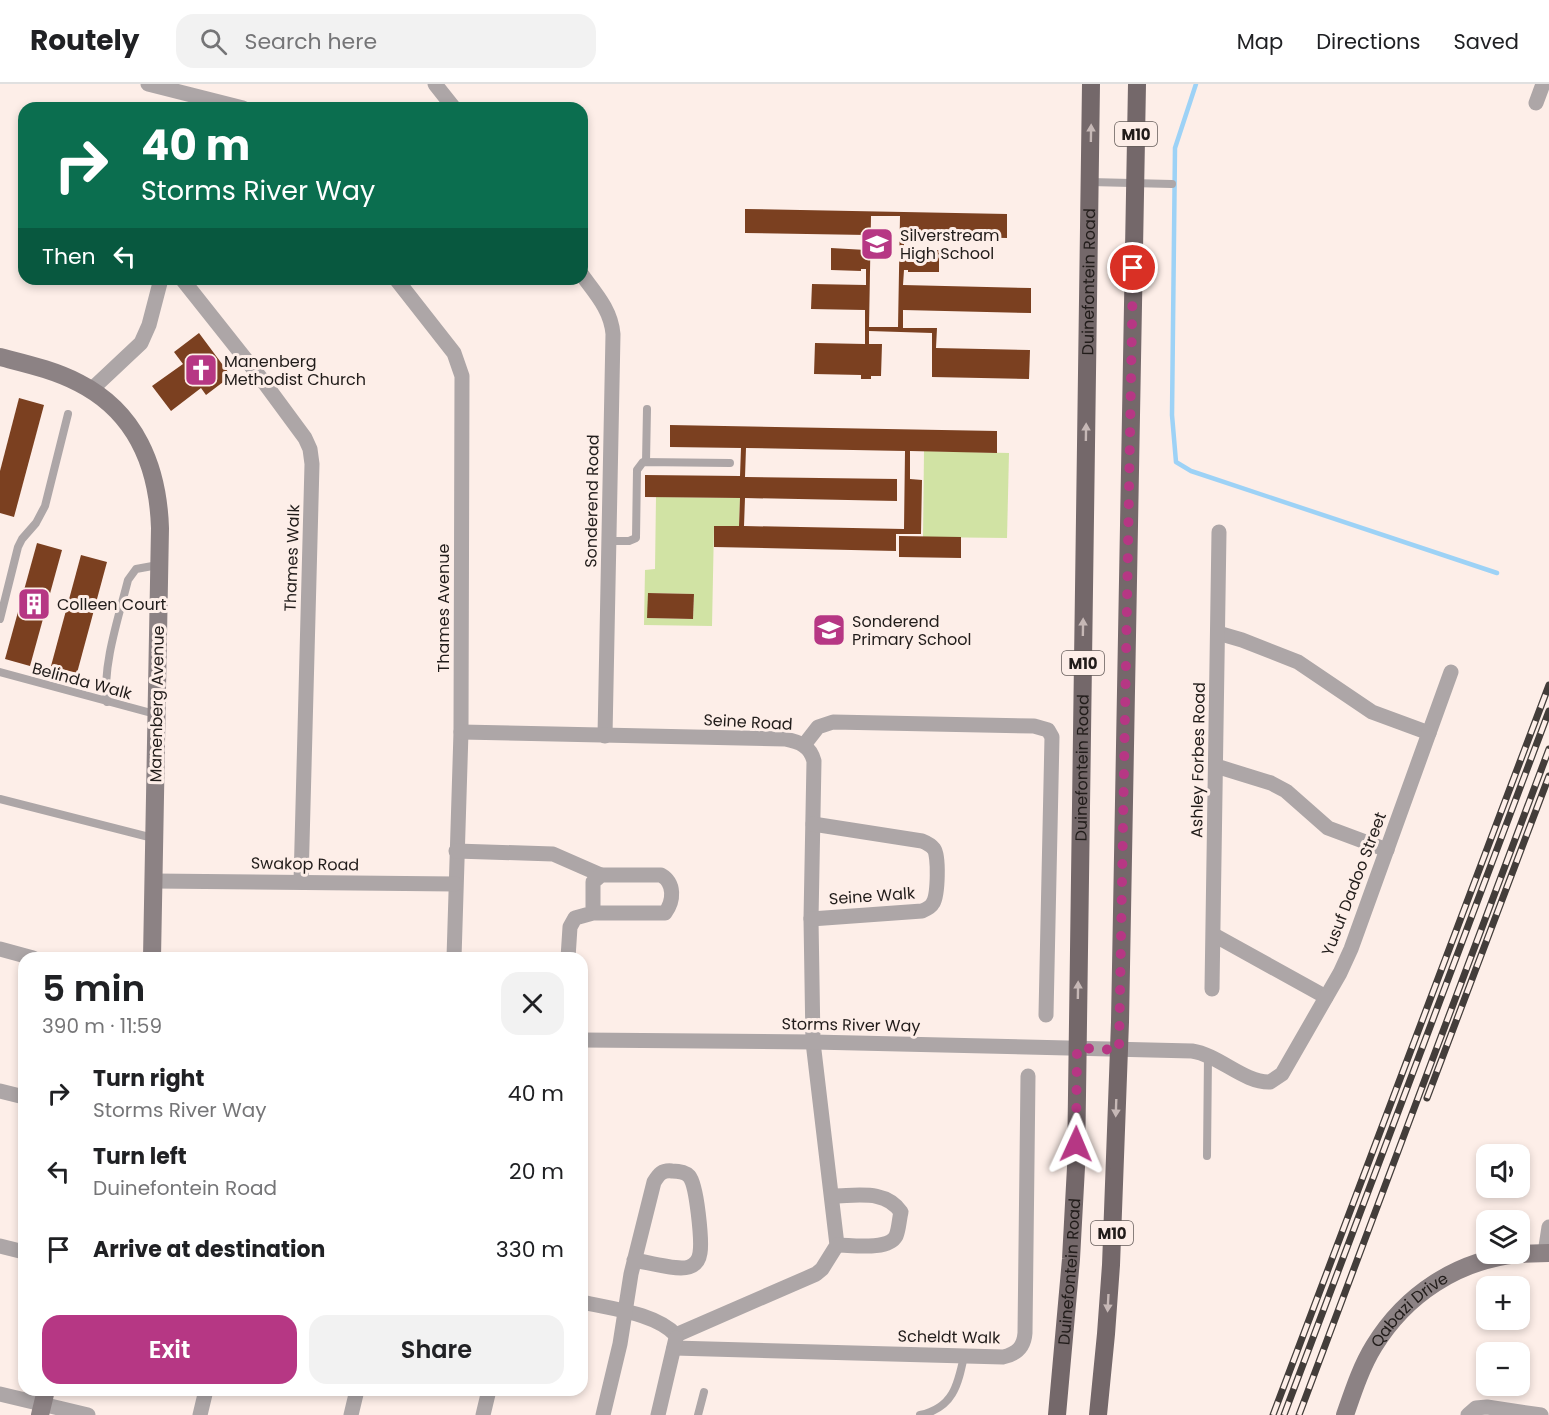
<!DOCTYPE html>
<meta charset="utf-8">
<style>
body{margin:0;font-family:Poppins,sans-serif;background:#f2f2f2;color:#202124;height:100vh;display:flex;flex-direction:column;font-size:22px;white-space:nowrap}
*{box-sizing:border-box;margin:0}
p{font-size:20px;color:#757577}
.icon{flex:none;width:33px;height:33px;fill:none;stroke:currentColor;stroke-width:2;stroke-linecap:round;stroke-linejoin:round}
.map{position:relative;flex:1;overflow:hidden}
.drawer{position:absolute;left:18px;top:868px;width:570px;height:444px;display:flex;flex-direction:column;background:#fff;border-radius:18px;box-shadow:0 3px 9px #0003}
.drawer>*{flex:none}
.top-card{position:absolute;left:18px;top:18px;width:570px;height:183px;border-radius:18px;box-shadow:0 3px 9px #0003;background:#0b6e4f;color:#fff;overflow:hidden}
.controls{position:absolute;left:1476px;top:1060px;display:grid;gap:12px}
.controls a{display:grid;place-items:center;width:54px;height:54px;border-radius:12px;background:#fff;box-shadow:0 3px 9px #0003;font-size:30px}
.pin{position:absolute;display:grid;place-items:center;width:51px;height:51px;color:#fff;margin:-26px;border:3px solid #fff;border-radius:50%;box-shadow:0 2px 6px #0007}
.me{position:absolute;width:66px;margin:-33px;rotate:1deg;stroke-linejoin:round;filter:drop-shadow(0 0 4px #0008)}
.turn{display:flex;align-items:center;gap:21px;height:126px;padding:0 24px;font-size:27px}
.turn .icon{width:78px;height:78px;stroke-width:2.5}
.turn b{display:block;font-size:42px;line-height:51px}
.then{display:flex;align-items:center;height:57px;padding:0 24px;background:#0003;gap:12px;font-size:22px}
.round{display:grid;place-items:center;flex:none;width:63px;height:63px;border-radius:18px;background:#f2f2f2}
.head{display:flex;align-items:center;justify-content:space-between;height:102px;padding:0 24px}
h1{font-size:36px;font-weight:600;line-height:45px}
.cta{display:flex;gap:12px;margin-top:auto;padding:12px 24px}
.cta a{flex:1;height:69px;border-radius:18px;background:#b63784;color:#fff;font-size:24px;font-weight:600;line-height:69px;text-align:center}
.cta a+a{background:#f2f2f2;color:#202124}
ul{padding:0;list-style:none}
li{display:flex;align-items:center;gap:18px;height:78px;padding:0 24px}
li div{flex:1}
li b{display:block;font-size:22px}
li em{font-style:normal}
header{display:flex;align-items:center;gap:36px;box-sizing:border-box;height:84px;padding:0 30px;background:#fff;border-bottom:2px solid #e0e0e0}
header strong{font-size:28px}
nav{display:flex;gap:33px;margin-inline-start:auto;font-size:21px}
.search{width:420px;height:54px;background:#f2f2f2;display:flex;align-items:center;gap:15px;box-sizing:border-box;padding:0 21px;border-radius:18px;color:#757577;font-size:22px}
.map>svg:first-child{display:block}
</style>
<header>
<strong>Routely</strong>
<div class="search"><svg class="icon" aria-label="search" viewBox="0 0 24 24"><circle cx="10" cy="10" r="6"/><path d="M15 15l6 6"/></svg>Search here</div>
<nav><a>Map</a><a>Directions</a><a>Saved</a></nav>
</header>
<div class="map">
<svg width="1549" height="1331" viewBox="0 0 1549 1331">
<rect width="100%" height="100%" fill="#fdeee8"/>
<!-- green -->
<g fill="#d1e3a4" fill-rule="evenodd">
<path d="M924,367L1009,369L1007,454L923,453Z"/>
<path d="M656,413L740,414L739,442H714L712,542L644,541L645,486L655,485ZM648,509L694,510L693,535L648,534Z"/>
</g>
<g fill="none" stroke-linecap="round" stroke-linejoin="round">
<!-- stream -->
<path stroke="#9dd2f6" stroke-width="4.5" d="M1196,0L1175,64L1172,331L1176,378L1191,387L1497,489"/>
</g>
<!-- building -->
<g fill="#7b4020" fill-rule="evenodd">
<path d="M745,125L1007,130V154L904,152V167L939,166V188H908V186H904L903,201L1031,204V229L903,226V244H937L936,264L1030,266L1029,295L932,293V249L869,247V260H882L881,292H871V295H861V291L814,290L815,259L865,260V226L811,225L812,200L866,201V185H861V187L831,186V164L866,166L867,151L745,149ZM871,132H900L898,243H869Z"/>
<path d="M199,249L231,292L206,311L201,304L171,327L152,302L183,280L174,268Z"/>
<path d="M19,314L44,321L14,433L0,429V387Z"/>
<path d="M670,341L997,347V369L910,367V395L922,396L921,450H896V467L714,463V442H739L740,414L645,413V391L740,392L741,364L670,363ZM746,364L905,367L904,445L744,442L745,414L897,417V395L745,393Z"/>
<path d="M899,452L961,453V474L899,473Z"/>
<path d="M37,459L62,466L30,582L5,575Z"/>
<path d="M81,471L107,478L77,589L51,582Z"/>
<path d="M648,509L694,510L693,535L647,534Z"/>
</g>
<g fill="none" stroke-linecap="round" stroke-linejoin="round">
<!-- lane -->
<g stroke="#ada6a7" stroke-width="8">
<path d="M1090,98L1172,100"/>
<path d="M646,378L647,325"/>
<path d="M609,457H629L636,454L637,386L643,378L730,379"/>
<path d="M0,535L18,463L22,455L36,439L45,422L68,330"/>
<path d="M0,588L155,630"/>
<path d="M107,618C102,582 119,532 128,496L136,485L158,481"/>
<path d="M0,715L153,754"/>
<path d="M1207,1072L1208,971"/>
<path d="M698,1331L704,1308"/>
<path d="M920,1331C953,1324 958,1301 964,1272"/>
</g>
<!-- street -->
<g stroke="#ada6a7" stroke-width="15">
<path d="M148,0L243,24"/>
<path d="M435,0L454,24"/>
<path d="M1536,19L1543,0"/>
<path d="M582,191C596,210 611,226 613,250L605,652"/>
<path d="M182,195L263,297L305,354L310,365L312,380L301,798"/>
<path d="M396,195L454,269L462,292L461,648L454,874"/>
<path d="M91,306L141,259L149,241L161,195"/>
<path d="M1218,549L1242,556L1298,578L1372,628L1429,649"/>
<path d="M461,648L785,655C800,658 810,662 814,677L811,835L813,958L837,1161L822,1185L816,1190L676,1251"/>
<path d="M804,661L818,643L833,638L1034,642L1048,646L1052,653L1046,931"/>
<path d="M1216,682L1271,699L1286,707L1328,744L1387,766"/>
<path d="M456,767L553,770L601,791"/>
<path d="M154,797L455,800"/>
<path d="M811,835L922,827C927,825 931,823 933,819C938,811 939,772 934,765C931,761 927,759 922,757L813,740"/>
<path d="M1214,851L1326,913"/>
<path d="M0,865L33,874"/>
<path d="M568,874L570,843L575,834L593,829H665C674,817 675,799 661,791H601L593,798V829"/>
<path d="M1212,905L1219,448"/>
<path d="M582,956L813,958L1192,967C1219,971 1244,999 1270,998L1282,990L1340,889L1351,865L1451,588"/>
<path d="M0,1007L24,1013"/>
<path d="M832,1112C857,1112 885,1105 901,1128C899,1136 899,1145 896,1152C888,1167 852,1161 837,1161"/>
<path d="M0,1162L24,1168"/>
<path d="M1545,1169L1549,1143"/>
<path d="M582,1218C612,1225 655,1229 676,1251"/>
<path d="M674,1264L1003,1273C1017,1270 1024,1263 1025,1249L1028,992"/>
<path d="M0,1310L88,1331"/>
<path d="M200,1331L206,1306"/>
<path d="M351,1331L357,1306"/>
<path d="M483,1331L489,1306"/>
<path d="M603,1331L620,1260L631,1190L654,1098C659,1090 662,1086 672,1087C677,1087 685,1088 689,1092C697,1101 702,1157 700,1169C699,1176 695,1181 689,1183C677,1187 647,1178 634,1176"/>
<path d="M658,1331L676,1254"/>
<path d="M1468,1331L1476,1324L1487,1323L1541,1331"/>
</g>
<!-- secondary -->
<g stroke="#8c8284" stroke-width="18">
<path d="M0,273C27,280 54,286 79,299C136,328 158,383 160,444L152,874"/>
<path d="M1520,1170L1549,1169"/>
<path d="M40,1331L46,1306"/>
<path id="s1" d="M1345,1331C1353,1308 1361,1283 1374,1262C1406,1210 1457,1177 1517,1170"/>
</g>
<!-- primary -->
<g stroke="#74686a" stroke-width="18">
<path id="s2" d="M1057,1331L1071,1175L1076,1083L1091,0"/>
<path d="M1098,1331L1106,1250L1111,1181L1120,938L1137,0"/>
</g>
<!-- rail casing -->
<g stroke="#433d3a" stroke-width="7">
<g id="rail">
<path d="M1427,1014L1549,692"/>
<path d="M1273,1331L1549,601"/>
<path d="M1284,1331L1549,627"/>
<path d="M1299,1331L1549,665"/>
</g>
</g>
<!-- rail -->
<use href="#rail" stroke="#fdeee8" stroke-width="4.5" stroke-dasharray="14" stroke-linecap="butt"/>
</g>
<!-- one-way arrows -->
<defs><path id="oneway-solid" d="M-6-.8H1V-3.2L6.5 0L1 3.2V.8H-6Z" transform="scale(1.5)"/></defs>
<g fill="#c6b8b6">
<use href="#oneway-solid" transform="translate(1091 49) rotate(-89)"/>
<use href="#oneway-solid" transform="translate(1086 348) rotate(-89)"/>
<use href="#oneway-solid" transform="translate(1083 543) rotate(-89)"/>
<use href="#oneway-solid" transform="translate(1078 906) rotate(-89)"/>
<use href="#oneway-solid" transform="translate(1116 1024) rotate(92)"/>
<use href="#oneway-solid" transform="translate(1108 1219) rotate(93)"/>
</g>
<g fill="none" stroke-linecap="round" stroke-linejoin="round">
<!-- route -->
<path stroke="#b63784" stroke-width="10" stroke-dasharray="0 18" d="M1076,1060L1077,964L1119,966L1133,184"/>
</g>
<!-- icons -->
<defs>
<g id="school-square" transform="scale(1.725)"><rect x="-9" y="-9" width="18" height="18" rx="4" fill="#b63784" stroke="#fdeee8"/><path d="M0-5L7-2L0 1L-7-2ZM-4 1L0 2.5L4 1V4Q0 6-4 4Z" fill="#fff"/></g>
<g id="church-square" transform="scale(1.725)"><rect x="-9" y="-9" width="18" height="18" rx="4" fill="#b63784" stroke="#fdeee8"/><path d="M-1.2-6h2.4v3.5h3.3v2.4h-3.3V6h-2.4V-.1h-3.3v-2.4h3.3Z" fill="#fff"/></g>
<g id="building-square" transform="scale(1.725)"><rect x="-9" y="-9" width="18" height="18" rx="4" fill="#b63784" stroke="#fdeee8"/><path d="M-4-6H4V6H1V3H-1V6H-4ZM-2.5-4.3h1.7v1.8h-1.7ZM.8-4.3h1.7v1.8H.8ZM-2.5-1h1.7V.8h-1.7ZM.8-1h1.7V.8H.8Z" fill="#fff"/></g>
</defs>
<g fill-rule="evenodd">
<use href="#school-square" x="877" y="160"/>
<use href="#church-square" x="201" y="286"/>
<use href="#building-square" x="34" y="520"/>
<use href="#school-square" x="829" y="546"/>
</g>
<g text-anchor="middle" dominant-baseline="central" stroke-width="6" stroke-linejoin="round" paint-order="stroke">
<!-- shield labels -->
<g fill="#fdeee8" stroke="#635b58" stroke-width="1.5">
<rect x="1115" y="38" width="42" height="24" rx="4.5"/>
<rect x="1062" y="567" width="42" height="24" rx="4.5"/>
<rect x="1091" y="1137" width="42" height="24" rx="4.5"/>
</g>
<g font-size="15" font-weight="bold" fill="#211c1a">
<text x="1136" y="50">M10</text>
<text x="1083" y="579">M10</text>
<text x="1112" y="1149">M10</text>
</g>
<!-- poi labels -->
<g font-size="16" fill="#211c1a" stroke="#fdeee8" text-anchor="start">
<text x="900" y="151">Silverstream<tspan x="900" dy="18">High School</tspan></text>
<text x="224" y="277">Manenberg<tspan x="224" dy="18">Methodist Church</tspan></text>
<text x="57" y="520">Colleen Court</text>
<text x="852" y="537">Sonderend<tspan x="852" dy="18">Primary School</tspan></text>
</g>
<!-- street labels -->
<g font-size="16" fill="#211c1a" stroke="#fdeee8">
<text stroke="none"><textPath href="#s2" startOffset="1134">Duinefontein Road</textPath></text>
<text transform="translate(592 417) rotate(-89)">Sonderend Road</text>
<text transform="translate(292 474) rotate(-88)">Thames Walk</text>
<text transform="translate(443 524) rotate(-90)">Thames Avenue</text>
<text transform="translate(82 597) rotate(15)">Belinda Walk</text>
<text transform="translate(157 620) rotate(-89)">Manenberg Avenue</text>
<text transform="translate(748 638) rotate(3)">Seine Road</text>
<text transform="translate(1198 676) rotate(-89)">Ashley Forbes Road</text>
<text stroke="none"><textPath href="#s2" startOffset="648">Duinefontein Road</textPath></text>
<text transform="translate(305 780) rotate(1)">Swakop Road</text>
<text transform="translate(1354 800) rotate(-69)">Yusuf Dadoo Street</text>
<text transform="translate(872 812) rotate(-4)">Seine Walk</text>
<text transform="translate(851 941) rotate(1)">Storms River Way</text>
<text stroke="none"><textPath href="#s2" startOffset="144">Duinefontein Road</textPath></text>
<text stroke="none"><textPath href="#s1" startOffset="126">Qabazi Drive</textPath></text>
<text transform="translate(949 1253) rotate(1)">Scheldt Walk</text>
</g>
</g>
</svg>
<div class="controls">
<a><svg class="icon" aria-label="sound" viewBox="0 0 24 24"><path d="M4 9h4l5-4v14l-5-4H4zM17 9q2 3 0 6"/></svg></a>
<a><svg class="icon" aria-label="layers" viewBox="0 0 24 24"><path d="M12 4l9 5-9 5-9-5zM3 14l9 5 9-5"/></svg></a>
<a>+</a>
<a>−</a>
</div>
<div class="pin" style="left:1133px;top:184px;background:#d93025"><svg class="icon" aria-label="arrive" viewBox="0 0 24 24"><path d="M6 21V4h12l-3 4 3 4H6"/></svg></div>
<svg class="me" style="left:1076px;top:1060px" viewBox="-20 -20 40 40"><path d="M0-17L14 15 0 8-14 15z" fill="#b63784" stroke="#fff" stroke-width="4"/></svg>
<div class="top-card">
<div class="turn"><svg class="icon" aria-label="right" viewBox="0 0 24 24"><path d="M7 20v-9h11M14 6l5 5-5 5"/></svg><div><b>40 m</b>Storms River Way</div></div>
<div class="then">Then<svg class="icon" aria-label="left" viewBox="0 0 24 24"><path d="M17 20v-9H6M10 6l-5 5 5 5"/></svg></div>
</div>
<section class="drawer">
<div class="head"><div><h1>5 min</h1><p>390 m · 11:59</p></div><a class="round"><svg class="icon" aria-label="close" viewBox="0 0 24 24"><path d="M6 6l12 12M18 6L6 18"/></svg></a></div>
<ul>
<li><svg class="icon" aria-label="right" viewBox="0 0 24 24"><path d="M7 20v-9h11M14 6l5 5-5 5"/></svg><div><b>Turn right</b><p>Storms River Way</p></div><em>40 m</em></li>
<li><svg class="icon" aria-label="left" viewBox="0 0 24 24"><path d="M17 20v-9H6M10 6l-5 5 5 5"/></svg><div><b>Turn left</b><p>Duinefontein Road</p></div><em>20 m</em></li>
<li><svg class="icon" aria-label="arrive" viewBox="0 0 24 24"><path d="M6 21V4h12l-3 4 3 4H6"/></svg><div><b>Arrive at destination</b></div><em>330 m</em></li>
</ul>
<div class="cta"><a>Exit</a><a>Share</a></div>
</section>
</div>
